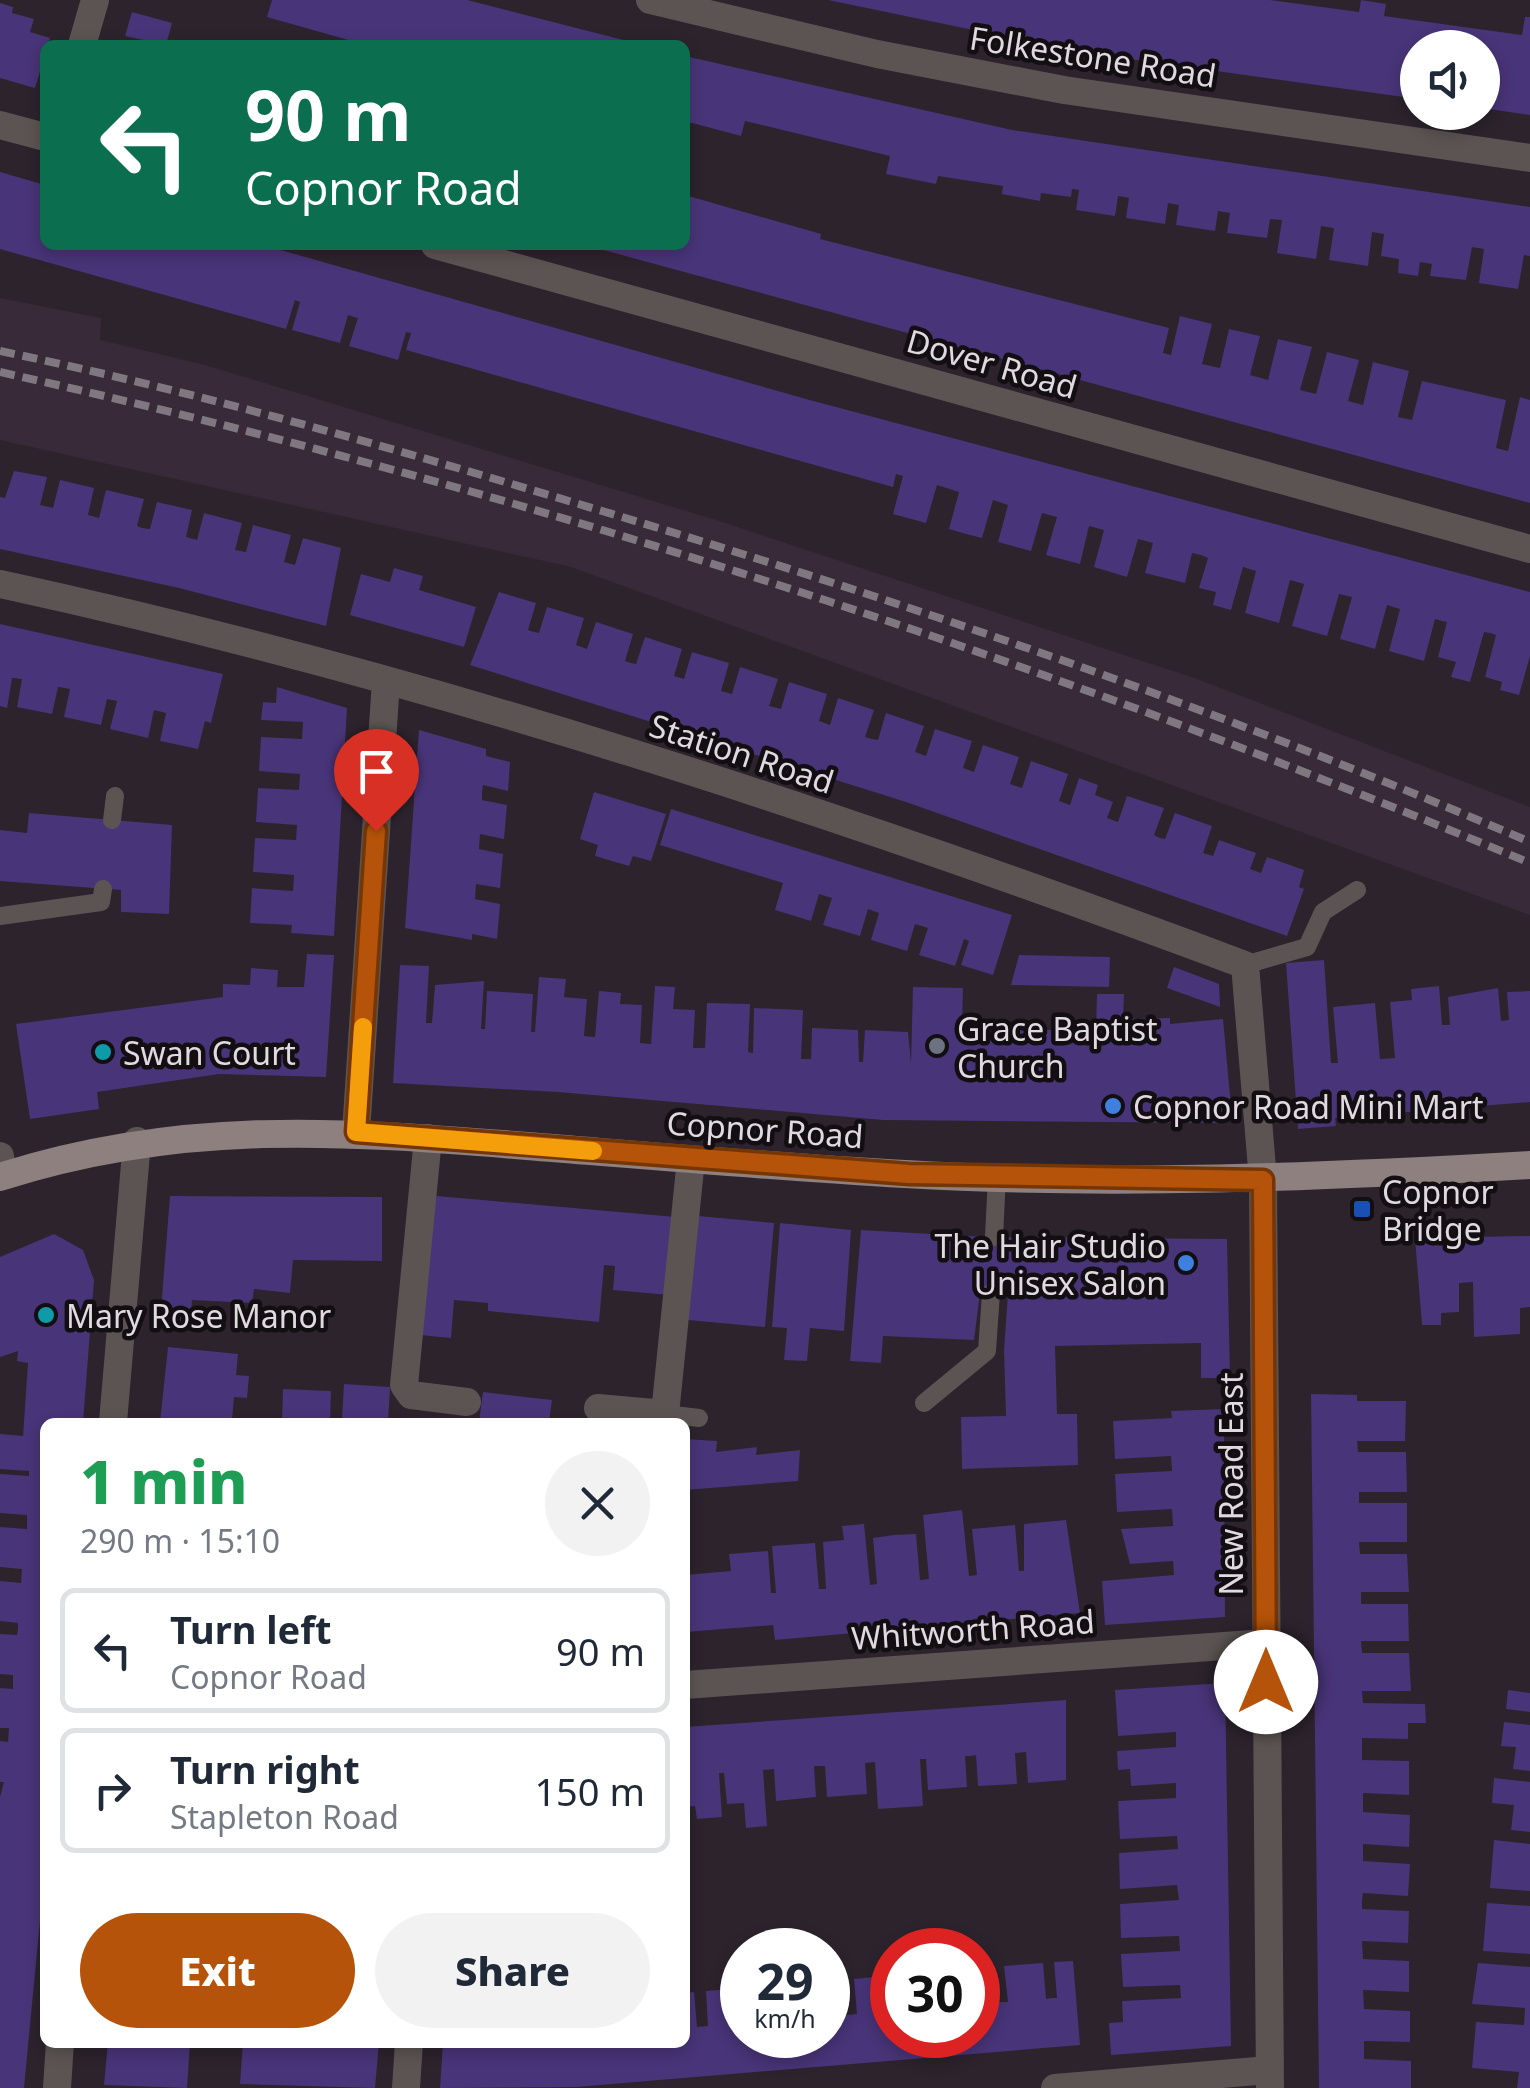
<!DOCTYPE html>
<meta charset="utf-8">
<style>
body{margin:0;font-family:"Noto Sans",sans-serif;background:#f2f2f3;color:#1f2937;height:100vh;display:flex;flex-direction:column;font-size:38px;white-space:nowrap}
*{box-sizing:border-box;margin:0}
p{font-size:32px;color:#747a83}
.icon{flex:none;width:55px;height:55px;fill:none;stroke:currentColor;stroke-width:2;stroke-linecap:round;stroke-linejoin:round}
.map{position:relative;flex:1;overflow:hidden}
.panel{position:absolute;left:40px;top:1418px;width:650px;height:630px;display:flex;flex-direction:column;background:#fff;border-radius:15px;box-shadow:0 5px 15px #0003}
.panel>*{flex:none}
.guide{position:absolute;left:40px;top:40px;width:650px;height:210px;border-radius:15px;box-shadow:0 5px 15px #0003;background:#0b6e4f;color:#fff;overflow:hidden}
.controls{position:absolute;left:1400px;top:30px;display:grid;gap:20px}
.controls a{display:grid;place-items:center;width:100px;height:100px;border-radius:50%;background:#fff;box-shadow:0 5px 15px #0003;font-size:50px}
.speed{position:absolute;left:720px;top:1928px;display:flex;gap:20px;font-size:50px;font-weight:700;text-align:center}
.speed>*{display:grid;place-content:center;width:130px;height:130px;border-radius:50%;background:#fff;box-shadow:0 5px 15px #0003;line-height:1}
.speed small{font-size:25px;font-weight:400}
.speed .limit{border:15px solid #d22;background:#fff;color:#111}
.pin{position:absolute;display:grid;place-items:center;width:85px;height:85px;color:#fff;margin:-102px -42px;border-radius:50% 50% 50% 0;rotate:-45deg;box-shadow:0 0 10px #0007}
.pin .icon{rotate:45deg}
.me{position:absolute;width:110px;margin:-55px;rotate:0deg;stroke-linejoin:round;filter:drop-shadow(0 0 8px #0008)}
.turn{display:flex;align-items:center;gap:35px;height:210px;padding:0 40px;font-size:45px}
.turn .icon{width:130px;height:130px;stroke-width:2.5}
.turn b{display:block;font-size:70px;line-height:85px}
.round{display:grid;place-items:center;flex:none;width:105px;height:105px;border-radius:52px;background:#f2f2f3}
.summary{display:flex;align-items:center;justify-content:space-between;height:170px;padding:0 40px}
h1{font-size:60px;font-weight:800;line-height:75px;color:#1e9e55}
.cta{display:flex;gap:20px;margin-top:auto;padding:20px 40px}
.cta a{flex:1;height:115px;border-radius:60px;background:#b45309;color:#fff;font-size:40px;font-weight:800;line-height:115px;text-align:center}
.cta a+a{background:#f2f2f3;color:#1f2937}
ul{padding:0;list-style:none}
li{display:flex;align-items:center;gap:30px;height:125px;margin:0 20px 15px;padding:0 20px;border:5px solid #e0e1e3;border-radius:15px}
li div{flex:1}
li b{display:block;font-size:38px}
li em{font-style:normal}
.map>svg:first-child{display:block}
</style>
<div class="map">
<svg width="1530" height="2088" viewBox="0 0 1530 2088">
<rect width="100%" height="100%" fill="#2c232c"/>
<!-- built -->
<path fill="#382a38" d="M0,298L101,318L100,340L205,365L716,520L1197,679L1530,807V915L571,567L0,440Z"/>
<!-- building -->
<g fill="#483478">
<path d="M272,0H467L639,44L366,45L267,17Z"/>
<path d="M828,0H1270L1359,12L1361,0L1386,4L1384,16L1522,35L1525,17H1530V115L1482,108V48H1418V99L1080,52Z"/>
<path d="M0,3L13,7L12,13L34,19L30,32L50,38L35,88L0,78Z"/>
<path d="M132,12L172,23L166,45L125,36Z"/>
<path d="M685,56L1012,130L1530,207V256L1524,255L1518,289L1479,283L1484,249L1472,247L1466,280L1430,276L1432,264L1420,262L1418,276L1398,273L1399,259L1381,256L1384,234L1372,232L1368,266L1329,260L1334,228L1321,226L1316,259L1277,253L1282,220L1270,219L1267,238L1227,233L1230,213L1218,211L1215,231L1176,225L1179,205L1168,203L1165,224L1126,218L1129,198L1125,197L1118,196L1115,216L1076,210L1079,190L1072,189L1071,197L1041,193L1040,201L1002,194L1003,186L938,176L936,184L886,174L890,156L745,121L741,136L685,121Z"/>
<path d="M0,172L45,185V245H263L806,399L1530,592V656L1519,695L1500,690L1502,682L1485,677L1496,635L1490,633L1484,632L1470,682L1451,677L1456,662L1438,657L1447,622L1442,621L1435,619L1424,661L1389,651L1400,609L1387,605L1375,649L1358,644L1340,639L1352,597L1339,594L1327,636L1292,626L1304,584L1290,580L1279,623L1245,613L1256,571L1243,567L1231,610L1213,605L1216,592L1199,588L1208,558L1201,555L1192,553L1185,583L1145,573L1153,543L1138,539L1127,577L1094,567L1104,530L1089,526L1080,564L1046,555L1057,517L1042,513L1031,551L998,542L1008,505L993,500L982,538L966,534L949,529L959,492L937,485L926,523L893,514L903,476L896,474L893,487L406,350L411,333L406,332L398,360L349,346L358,318L354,317L348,315L340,343L292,330L300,302L295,300L286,329L0,249Z"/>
<path d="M685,195L821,234L820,239L1169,328L1163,353L1171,355L1180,316L1212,324L1202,364L1220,368L1229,329L1260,336L1250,375L1268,380L1278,339L1312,347L1300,390L1316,394L1327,352L1359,360L1348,401L1363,405L1373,362L1409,371L1398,417L1412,420L1422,381L1506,400L1496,448L1508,451L1520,397L1530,400V503L589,246L685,245Z"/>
<path d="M14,471L47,477L40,505L53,508L60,480L94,488L88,515L99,518L106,490L144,499L137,526L142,528L150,529L157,502L192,510L186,537L197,540L204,513L242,523L235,550L246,552L253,525L291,535L284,562L295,565L303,538L341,548L326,626L179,588L0,549V497L5,498Z"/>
<path d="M394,568L423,576L419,590L476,607L464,647L350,615L361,574L390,582Z"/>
<path d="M499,592L536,603L528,630L534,632L539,633L547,607L584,618L576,645L587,649L596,622L633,634L625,661L631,663L636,664L645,637L682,649L674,676L684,679L692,652L729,663L721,691L732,694L740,667L778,679L769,706L781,709L789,682L827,694L819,721L830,725L838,698L874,710L865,737L872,739L878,740L886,713L924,726L915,752L926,756L935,729L972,741L963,768L974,772L983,745L1019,757L1010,784L1022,788L1031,761L1068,774L1059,801L1070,805L1079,778L1098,785L1095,795L1113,802L1107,818L1118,822L1127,796L1164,808L1154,835L1160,838L1165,839L1175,813L1212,826L1203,853L1213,856L1219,840L1256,853L1250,869L1261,873L1267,857L1304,870L1299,887L1304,889L1287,936L906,802L470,665Z"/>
<path d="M0,624L223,674L211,723L205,721L198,749L160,741L166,713L154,710L148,738L110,729L117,701L107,699L101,725L64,717L70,689L65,688L58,687L52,714L17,707L22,679L12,678L7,708L0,706Z"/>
<path d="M277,687L347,708L334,936L291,933L292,925L250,923L252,888L293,891L294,875L253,872L255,838L296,840L297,825L256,822L258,788L299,790L300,774L259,771L261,737L302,739L303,722L261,720L263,702L276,703Z"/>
<path d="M419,730L486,749V756L510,762L508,791L483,785L482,792V800L507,805L504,839L480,834L479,849L503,854L500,888L476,884L475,899L500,904L497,939L472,934V940L405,928Z"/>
<path d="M594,792L666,814L651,861L633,856L629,866L595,856L598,845L580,839Z"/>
<path d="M671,809L1012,915L993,975L961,965L969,941L964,939L955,966L919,955L928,928L915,924L907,951L871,940L879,913L868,909L860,936L823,925L832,898L819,894L811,921L775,910L783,883L660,845Z"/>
<path d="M29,813L172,825L169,914L121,912V890L0,881V830L27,833Z"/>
<path d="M307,954L334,955L326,1077L219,1074L97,1092L99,1109L30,1119L16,1024L223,997V984L250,985L251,968L278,970L277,987H304Z"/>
<path d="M1019,955L1110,957L1109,987L1011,985Z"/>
<path d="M1324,960L1331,1063H1338L1333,1007L1375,1003L1380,1059L1395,1058L1390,1002L1412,1000L1411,989L1439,986L1442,1025H1450L1448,997L1498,988L1501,1021L1509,1020L1507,992L1530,991V1102L1335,1118L1336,1126L1298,1129L1286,963Z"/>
<path d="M400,965L429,966L426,1023H432L435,985L484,981L481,1029H485L487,991L533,994L531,1032H535L539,977L566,979L564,997L587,999L584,1036L595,1037L599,991L621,993L620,1004L642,1005L640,1043L651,1044L655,986L675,987L673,1009L695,1010L693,1048H705L707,1003L750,1004L748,1052L753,1053L754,1008L803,1010L801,1059H811L812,1028L858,1030L859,1062H863L865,1030L908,1032L911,1063L913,987L963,988L962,1028L1096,1031L1097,994H1124L1123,1019L1170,1018V1024L1223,1019L1232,1118L1221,1123L883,1120L558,1092L393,1083Z"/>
<path d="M1174,967L1219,984L1220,1007L1167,988Z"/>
<path d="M170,1196L382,1197V1261L293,1260L290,1293L254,1289L252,1303L192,1300L190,1326L160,1322Z"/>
<path d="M437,1196L676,1217L669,1295L613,1290L615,1266L604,1265L599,1322L488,1311V1303L454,1300L451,1338L420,1335L433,1202Z"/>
<path d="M698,1216L774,1223L765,1327L688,1320Z"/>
<path d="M780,1223L851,1230L844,1331L810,1328L807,1361L784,1360L787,1328L772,1327Z"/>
<path d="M861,1230L984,1237L1227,1239L1230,1378H1201V1343L1055,1346L1057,1414H1077L1078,1465L962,1469L961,1417L1006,1416L1004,1350L1008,1294L980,1293L974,1340L883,1336L881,1363L850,1361Z"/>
<path d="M54,1234L83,1250L94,1280L83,1422H45V1868L24,2088H0V1797L4,1782H0V1741L8,1742L9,1728H0V1688L13,1689V1675L0,1674V1634L17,1635L18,1629V1623L0,1621V1581L21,1583L22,1569L0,1567V1527L27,1529V1515L0,1513V1474L29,1476V1471L0,1469V1434L23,1436L28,1363L17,1361L18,1351L0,1357V1257Z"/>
<path d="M1530,1236V1307L1520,1308V1334L1474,1337L1473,1282L1459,1283V1312L1441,1313V1325H1422L1415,1238Z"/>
<path d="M168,1347L238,1354L236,1375L249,1376L247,1398L234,1397L232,1420L160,1422Z"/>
<path d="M344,1384L390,1387L388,1422L342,1419Z"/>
<path d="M283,1389L331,1391L330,1422H282Z"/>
<path d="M483,1392L552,1400L549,1422H479Z"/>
<path d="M1311,1394L1357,1395V1401H1406L1405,1441H1357L1358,1452H1406L1407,1492H1359V1503H1407V1542H1359L1360,1554H1407L1409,1592H1361V1604H1408L1409,1641H1361L1362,1653H1409L1411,1691H1362L1363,1703L1425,1704L1426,1723H1408V1739L1362,1738V1760L1409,1761V1795L1363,1793V1812L1410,1815L1409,1847L1363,1844V1861L1410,1864L1408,1896L1363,1893L1362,1901V1909L1409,1911L1408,1943L1362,1941L1363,1959L1409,1961V1992L1363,1990L1364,2009L1410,2011V2042L1364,2041V2059L1411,2061V2088H1319Z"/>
<path d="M1224,1409L1225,1617L1105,1625L1102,1581L1174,1575L1173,1561L1130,1564L1121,1529L1173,1526L1172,1509L1117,1512L1115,1474L1172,1471L1171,1456L1115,1459L1113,1421L1172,1418L1171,1411Z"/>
<path d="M685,1439L717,1441L716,1452L757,1447L756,1455L800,1450L798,1481L685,1490Z"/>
<path d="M962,1510L969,1576L977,1575L972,1529L1015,1525L1019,1571H1024V1524L1066,1520L1080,1613L775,1640L773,1625L685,1632V1575L731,1571L729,1554L768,1551L771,1593H776L772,1546L815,1543L819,1589H826L823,1542L844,1540L842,1526L864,1524L870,1585L877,1584L873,1538L894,1535L916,1534L920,1580L929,1579L923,1515Z"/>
<path d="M1225,1683L1231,2046L1111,2055L1109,2023L1123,2022L1122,2001L1181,1998L1180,1985L1123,1987L1121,1954L1180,1951L1179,1936L1121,1938L1120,1904L1179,1900L1177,1885L1120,1889L1119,1853L1178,1849L1177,1836L1120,1839L1118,1801L1176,1798V1783L1131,1786L1130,1769L1118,1770L1117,1751L1176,1747V1732L1118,1736L1115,1690Z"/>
<path d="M1508,1690L1530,1693V1712L1506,1709Z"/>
<path d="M1066,1700V1780L1028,1783L1026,1752L1015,1753L1017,1784L978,1786L976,1755L970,1756H965L967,1787L928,1790L926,1759H920L923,1806L878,1809L875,1762L865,1763L867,1794L827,1797L825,1766H814L816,1797L776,1801L774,1769L763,1770L767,1826L746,1828L744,1803L727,1804L724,1773H719L722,1817L697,1819L695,1806L685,1807V1727Z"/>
<path d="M1504,1722L1530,1725V1771L1513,1769L1516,1747L1501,1746Z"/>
<path d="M1494,1778L1530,1782V1832L1511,1830L1514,1805L1492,1803Z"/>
<path d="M1494,1840L1530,1844V1891L1490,1888Z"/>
<path d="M1487,1903L1530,1906V1954L1483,1951Z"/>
<path d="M1073,1961L1080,2045L576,2087L440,2088L443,2042H685V1993L694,1992L697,2027L708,2026L706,1991L742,1988V2035H828V1981L843,1980L846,2015L857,2014L854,1979L892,1975V2035H978V1969L993,1967L996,2003L1002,2002H1008L1004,1966L1043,1963L1046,1999L1052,1998H1057L1054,1962Z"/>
<path d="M1478,1963L1530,1967V2088H1517L1519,2072L1472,2068L1476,2022L1524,2025L1525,2008L1472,2004Z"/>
<path d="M108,2042H190L187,2088L104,2085Z"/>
<path d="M243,2042H379L375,2088L240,2084Z"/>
</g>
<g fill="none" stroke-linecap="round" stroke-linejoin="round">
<!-- service -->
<g stroke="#5b5453" stroke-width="18">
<path d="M112,820L115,796"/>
<path d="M0,916L101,902L103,889"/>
<path d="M1245,965L1307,947L1323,912L1357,890"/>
<path d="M994,1237L997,1176"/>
<path d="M924,1403L987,1351L991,1293"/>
<path d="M665,1414L699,1418"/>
</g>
<!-- minor -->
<g stroke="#5b5453" stroke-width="28">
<path d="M650,0L877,54L1064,90L1530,158"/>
<path d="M82,45L95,0"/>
<path d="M0,125L45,137"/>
<path d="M435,245L1530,549"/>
<path d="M0,584C424,676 839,813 1245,965L1263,1180L1270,2088"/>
<path d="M356,1132L386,681"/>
<path d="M428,1138L404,1385L411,1395L467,1402"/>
<path d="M0,1156L3,1176"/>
<path d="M598,1408L665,1414L691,1159"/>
<path d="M113,1422L137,1141"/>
<path d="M685,1685L1266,1643"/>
<path d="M57,2088L60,2042"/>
<path d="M406,2088L409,2042"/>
<path d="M1055,2088L1269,2070"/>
</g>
<!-- primary -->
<path stroke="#8e807f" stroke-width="28" d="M0,1177C182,1119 341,1131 527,1146C653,1156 779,1167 905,1174C1113,1186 1322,1177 1530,1165"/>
<!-- rail -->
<g stroke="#807880" stroke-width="8" stroke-dasharray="15 8" stroke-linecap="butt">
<path d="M0,351C203,393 403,451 602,511C916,605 1229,713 1530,842"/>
<path d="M0,372C524,489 1035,657 1530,863"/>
</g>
</g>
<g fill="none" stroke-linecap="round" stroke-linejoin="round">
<!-- route casing -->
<g stroke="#753606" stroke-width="25">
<path id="route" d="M376,831L356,1132L909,1174L1263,1180L1266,1682"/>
</g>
<!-- route -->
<use href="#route" stroke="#b45309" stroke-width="18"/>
<!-- slow -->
<path stroke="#f59e0b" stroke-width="18" d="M363,1027L356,1132L593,1151"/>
</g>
<!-- markers -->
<circle fill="#6b7280" stroke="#120e12" stroke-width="4" cx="937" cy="1046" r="10"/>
<g fill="#0f9aa8" stroke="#120e12" stroke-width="4">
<circle cx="103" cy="1052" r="10"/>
<circle cx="46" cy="1315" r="10"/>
</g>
<g fill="#3f7fe0" stroke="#120e12" stroke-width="4">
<circle cx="1113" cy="1106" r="10"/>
<circle cx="1186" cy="1263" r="10"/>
</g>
<rect fill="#1a4fb4" stroke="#120e12" stroke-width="4" x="1352" y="1199" width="20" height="20" rx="5"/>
<g text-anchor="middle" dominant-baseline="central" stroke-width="9" stroke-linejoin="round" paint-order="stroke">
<!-- street labels -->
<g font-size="32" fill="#e0dae0" stroke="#120e12">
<text transform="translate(1093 56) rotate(9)">Folkestone Road</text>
<text transform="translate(992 363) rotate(16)">Dover Road</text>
<text transform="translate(742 753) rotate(18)">Station Road</text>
<text transform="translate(765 1129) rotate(4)">Copnor Road</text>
<text transform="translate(1230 1484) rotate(-90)">New Road East</text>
<text transform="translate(973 1629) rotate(-4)">Whitworth Road</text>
</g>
<!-- poi labels -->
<g font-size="32" fill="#e0dae0" stroke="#120e12" text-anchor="start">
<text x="957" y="1028">Grace Baptist<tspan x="957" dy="37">Church</tspan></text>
<text x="123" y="1052">Swan Court</text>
<text x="1133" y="1106">Copnor Road Mini Mart</text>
<text x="1382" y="1191">Copnor<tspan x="1382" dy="37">Bridge</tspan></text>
<text x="1166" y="1245" text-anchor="end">The Hair Studio<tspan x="1166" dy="37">Unisex Salon</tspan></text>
<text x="66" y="1315">Mary Rose Manor</text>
</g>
</g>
</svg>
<div class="controls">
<a><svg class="icon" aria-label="sound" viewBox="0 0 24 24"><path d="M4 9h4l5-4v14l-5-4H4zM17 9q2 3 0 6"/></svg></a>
</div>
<div class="speed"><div>29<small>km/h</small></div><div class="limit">30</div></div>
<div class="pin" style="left:376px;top:831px;background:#d93025"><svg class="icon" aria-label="arrive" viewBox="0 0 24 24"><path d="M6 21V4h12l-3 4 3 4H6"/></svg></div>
<svg class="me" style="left:1266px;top:1682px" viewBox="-20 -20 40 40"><circle r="19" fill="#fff"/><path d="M0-13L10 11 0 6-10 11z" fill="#b45309"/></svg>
<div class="guide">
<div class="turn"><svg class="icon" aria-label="left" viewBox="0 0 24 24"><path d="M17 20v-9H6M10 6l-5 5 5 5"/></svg><div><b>90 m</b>Copnor Road</div></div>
</div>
<section class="panel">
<div class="summary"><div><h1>1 min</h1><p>290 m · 15:10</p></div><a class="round"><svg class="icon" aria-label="close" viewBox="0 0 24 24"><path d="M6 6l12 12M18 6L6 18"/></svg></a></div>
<ul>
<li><svg class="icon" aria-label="left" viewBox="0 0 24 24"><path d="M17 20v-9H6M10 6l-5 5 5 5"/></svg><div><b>Turn left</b><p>Copnor Road</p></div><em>90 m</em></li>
<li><svg class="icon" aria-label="right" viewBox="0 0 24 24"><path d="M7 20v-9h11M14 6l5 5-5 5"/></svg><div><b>Turn right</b><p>Stapleton Road</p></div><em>150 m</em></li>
</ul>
<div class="cta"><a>Exit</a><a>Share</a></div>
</section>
</div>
